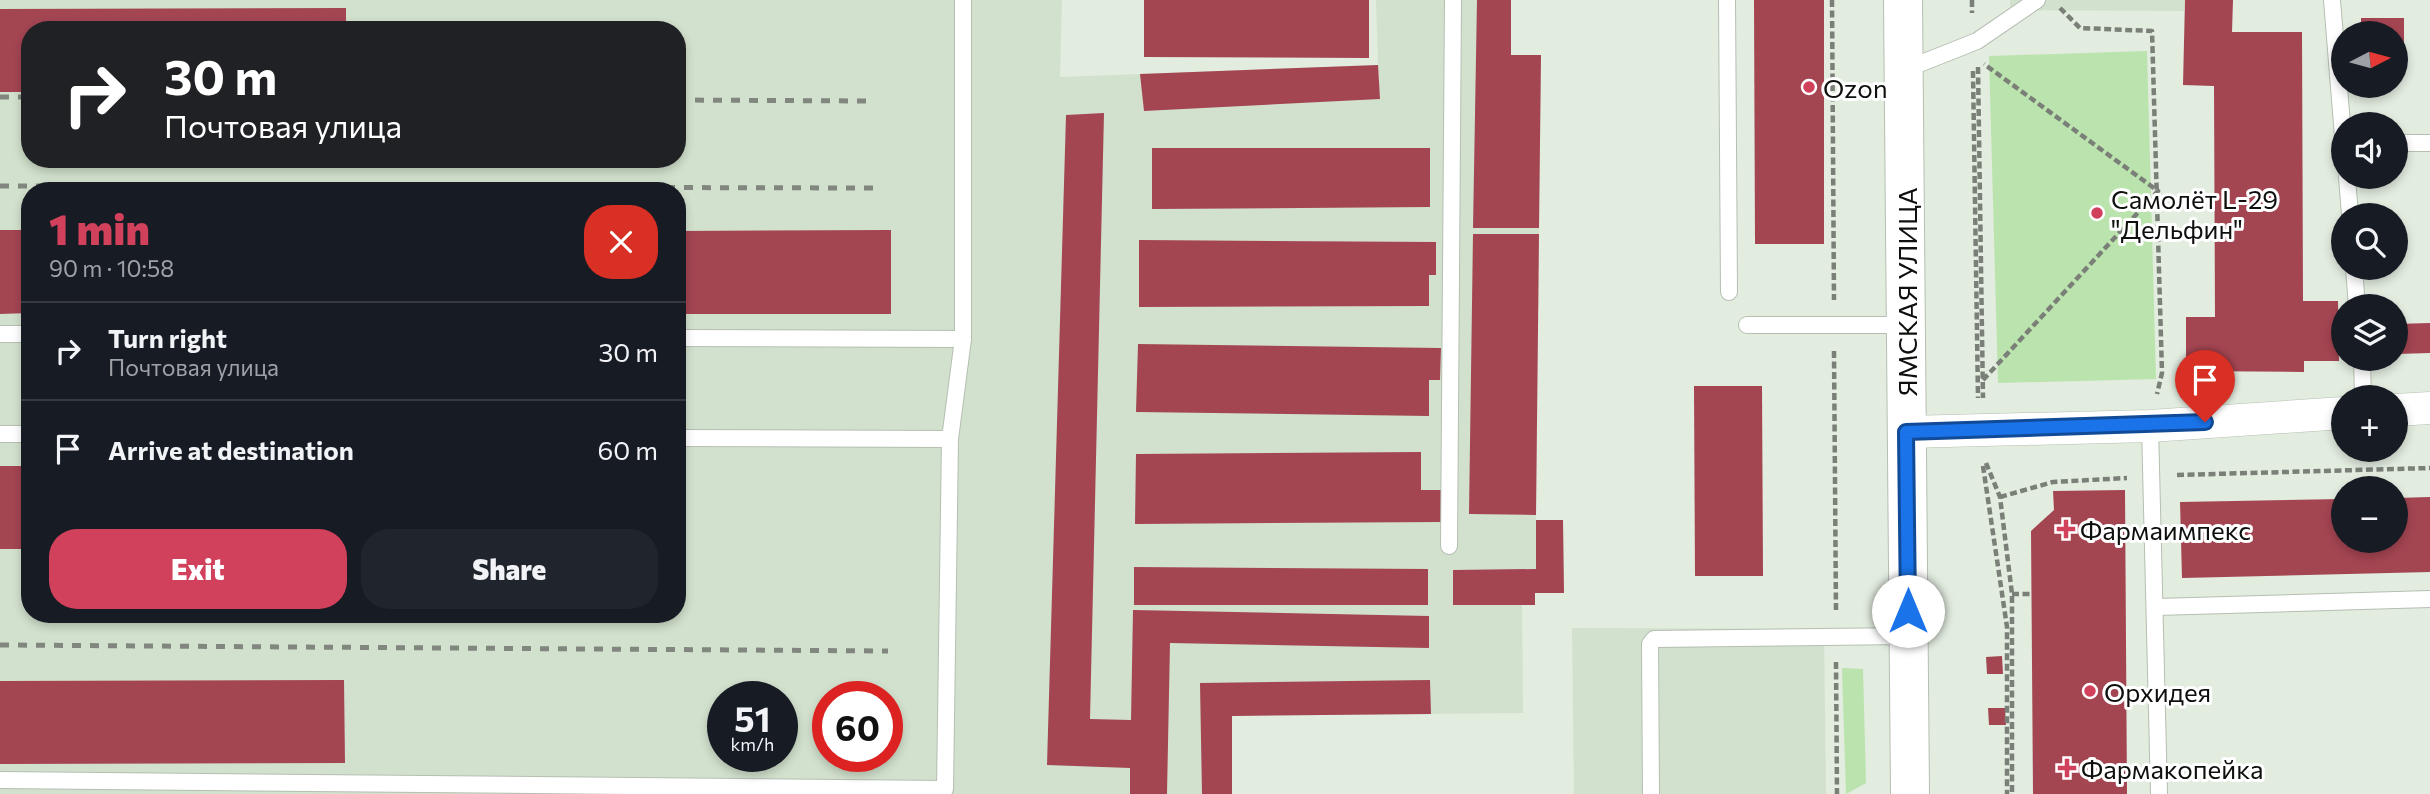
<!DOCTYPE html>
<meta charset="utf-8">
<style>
body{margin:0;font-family:Commissioner,sans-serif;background:#20242c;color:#f1f3f6;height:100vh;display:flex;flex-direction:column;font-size:26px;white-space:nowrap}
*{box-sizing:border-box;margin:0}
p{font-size:23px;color:#9ea1a6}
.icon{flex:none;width:38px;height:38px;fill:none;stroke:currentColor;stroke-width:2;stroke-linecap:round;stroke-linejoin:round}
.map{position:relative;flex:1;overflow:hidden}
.sheet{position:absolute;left:21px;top:182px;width:665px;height:441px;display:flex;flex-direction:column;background:#171b24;border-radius:28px;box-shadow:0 4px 10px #0003}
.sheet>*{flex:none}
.banner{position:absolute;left:21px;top:21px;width:665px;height:147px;border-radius:28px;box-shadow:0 4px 10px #0003;background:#202124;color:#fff;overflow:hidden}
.needle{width:46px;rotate:84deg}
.fabs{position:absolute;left:2331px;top:21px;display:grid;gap:14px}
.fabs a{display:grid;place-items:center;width:77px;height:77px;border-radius:50%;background:#171b24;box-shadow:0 4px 10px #0003;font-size:35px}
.speed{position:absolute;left:707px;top:681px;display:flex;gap:14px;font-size:35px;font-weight:700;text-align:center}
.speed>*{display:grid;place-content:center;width:91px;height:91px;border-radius:50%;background:#171b24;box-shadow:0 4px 10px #0003;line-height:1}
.speed small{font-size:18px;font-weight:400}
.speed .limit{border:10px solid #d22;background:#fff;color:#111}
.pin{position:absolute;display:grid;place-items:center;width:60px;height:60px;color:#fff;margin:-72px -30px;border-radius:50% 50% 50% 0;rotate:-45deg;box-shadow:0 0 7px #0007}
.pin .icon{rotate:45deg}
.me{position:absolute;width:77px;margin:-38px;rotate:0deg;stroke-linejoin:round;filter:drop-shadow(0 0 5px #0008)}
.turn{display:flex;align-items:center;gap:24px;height:147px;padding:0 28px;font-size:32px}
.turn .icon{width:91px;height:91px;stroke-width:2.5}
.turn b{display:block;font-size:49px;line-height:60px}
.round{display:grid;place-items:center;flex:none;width:74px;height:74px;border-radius:28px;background:#20242c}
.overview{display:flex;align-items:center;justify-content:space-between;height:119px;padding:0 28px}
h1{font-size:42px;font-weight:800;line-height:52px;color:#d2415b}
.cta{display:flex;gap:14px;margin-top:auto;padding:14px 28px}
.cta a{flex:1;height:80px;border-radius:28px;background:#d2415b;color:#fff;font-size:28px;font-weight:800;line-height:80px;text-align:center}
.cta a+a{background:#20242c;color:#f1f3f6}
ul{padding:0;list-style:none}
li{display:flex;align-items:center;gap:21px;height:98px;padding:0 28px;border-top:2px solid #363941}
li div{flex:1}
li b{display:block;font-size:26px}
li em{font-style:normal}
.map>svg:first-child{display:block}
</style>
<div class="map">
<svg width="2430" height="794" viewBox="0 0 2430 794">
<rect width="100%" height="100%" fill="#e2ecdf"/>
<!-- built -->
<g fill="#d2e1cd" fill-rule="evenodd">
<path d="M0,0H1062L1060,77L1378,65L1376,0H1511V55H1541L1536,520H1563L1564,593H1535V605H1522L1523,713L1232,716V794H0ZM30,30H677V159H30ZM30,191H677V614H30ZM723,696H782V756H723ZM828,696H887V756H828Z"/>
<path d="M2010,0H2185L2184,11L2010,10Z"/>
<path d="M1572,628L1824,629L1826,794H1574Z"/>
</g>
<!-- green -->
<g fill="#bbe3ae">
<path d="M2147,51L2156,379L1998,383L1989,56Z"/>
<path d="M1842,668L1863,669L1866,783L1846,794Z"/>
</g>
<!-- building -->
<g fill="#a44552">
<path d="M1144,0H1369V58L1144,57Z"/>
<path d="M1477,0H1511V55H1541L1539,228H1473Z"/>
<path d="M1754,0H1824V244H1755Z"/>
<path d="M2185,0H2233L2232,32H2302L2303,301H2338L2339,361H2304V372L2186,371V317H2215L2214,86L2183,85Z"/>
<path d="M346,8V30H30V92H0V9Z"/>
<path d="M2361,18H2404V58H2396V33H2361Z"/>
<path d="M1378,65L1380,99L1144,111L1140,74Z"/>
<path d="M1104,113L1090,719L1131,720L1133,610L1429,616V648L1170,643L1167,794H1130V768L1047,765L1066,115Z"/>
<path d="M1152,148H1430V207L1152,209Z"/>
<path d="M0,230H30V313L0,314Z"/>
<path d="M891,230V314H677V231Z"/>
<path d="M1473,234H1539L1536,515L1469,514Z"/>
<path d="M1139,240L1436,242V275H1429V306L1139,307Z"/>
<path d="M2430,323V353L2396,354V324Z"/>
<path d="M1138,344L1441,348L1440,380H1429V416L1136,412Z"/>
<path d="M1694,386H1762L1763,576H1695Z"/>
<path d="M1421,452V490H1442V522L1135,524L1136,454Z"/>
<rect x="0" y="466" width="30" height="83"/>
<path d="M2125,490L2127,794H2033L2031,531L2054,510L2053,491Z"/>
<path d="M2430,497V572L2182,578L2180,502L2343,499V541H2396V498Z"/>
<path d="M1536,520H1563L1564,593H1535V605H1453V570L1536,569Z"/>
<path d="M1134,567L1428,569V605H1134Z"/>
<path d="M2002,656L2003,674H1987L1986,657Z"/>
<path d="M344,680L345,763L0,764V681Z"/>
<path d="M1430,680L1431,714L1232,716V794H1202L1200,683Z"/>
<path d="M1988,708H2005L2006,725H1989Z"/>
</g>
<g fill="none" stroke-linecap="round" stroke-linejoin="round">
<!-- service casing -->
<g stroke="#b5bfb2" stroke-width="18">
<g id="service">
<path d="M1727,0L1729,292"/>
<path d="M2332,0L2343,137"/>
<path d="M1904,70L1977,41L2037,0"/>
<path d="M2396,143H2430"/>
<path d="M2347,177L2350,215"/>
<path d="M2354,268L2357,306"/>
<path d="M1747,325H1907"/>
<path d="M0,334H30"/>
<path d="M677,338L963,339V0"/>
<path d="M2362,359L2363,397"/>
<path d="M2150,426L2159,794"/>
<path d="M0,434H30"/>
<path d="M950,439L963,339"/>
<path d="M1449,546L1453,0"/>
<path d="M2157,607L2430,599"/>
<path d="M0,780L945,789L950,439L677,438"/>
<path d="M1651,794L1650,644L1654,639L1908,636"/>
</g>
</g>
<!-- minor casing -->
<g stroke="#b5bfb2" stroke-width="33">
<g id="minor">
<path d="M2396,410L2430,408"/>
<path d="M1907,432L2150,426L2343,413"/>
</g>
</g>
<!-- primary casing -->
<g stroke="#b5bfb2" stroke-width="40">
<path id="primary" d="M1903,0L1910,794"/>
</g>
<!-- path -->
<g stroke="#7a8078" stroke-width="4.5" stroke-dasharray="7 3.5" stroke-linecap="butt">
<path d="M1832,0L1834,300"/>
<path d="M1972,0V13"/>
<path d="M2060,8L2080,28L2152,31L2162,373L2157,394"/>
<path d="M1978,67L1983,398"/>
<path d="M1973,71L1978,398"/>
<path d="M1834,351L1836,612"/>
<path d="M1983,380L2158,191L1984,64"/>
<path d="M1986,463L2000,497L2012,594V794"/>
<path d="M1983,466L2007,627V794"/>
<path d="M2177,475L2430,468"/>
<path d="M2000,497L2053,482L2127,478"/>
<path d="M2012,594H2031"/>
<path d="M1836,662L1837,794"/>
</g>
<!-- service -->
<use href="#service" stroke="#fff" stroke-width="16"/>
<!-- minor -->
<use href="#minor" stroke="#fff" stroke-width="32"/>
<!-- primary -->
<use href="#primary" stroke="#fff" stroke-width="38"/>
<!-- rail -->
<g stroke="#81877f" stroke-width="5" stroke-dasharray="9 9" stroke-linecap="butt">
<path d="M0,97H30"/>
<path d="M677,100L869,101"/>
<path d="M0,186L873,188"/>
<path d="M0,645L888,651"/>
</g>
</g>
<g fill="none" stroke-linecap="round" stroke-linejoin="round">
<!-- route casing -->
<g stroke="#114b97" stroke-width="18">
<path id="route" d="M1908,611L1906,432L2205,422"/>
</g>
<!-- route -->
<use href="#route" stroke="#1a73e8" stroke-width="12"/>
</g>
<!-- markers -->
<g fill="#d2415b" stroke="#fff" stroke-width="2.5">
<circle cx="1809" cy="87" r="7"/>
<circle cx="2097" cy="213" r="7"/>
<path d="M2062.5 518.5h7v7h7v7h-7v7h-7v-7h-7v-7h7z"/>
<circle cx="2090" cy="691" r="7"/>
<path d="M2063.5 757.5h7v7h7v7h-7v7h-7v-7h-7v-7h7z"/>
</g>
<g text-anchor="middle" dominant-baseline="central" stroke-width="6" stroke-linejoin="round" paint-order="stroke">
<!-- poi labels -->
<g font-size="26" fill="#0d100c" stroke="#fff" text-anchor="start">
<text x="1823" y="87">Ozon</text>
<text x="2111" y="198">Самолёт L-29<tspan x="2111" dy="30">"Дельфин"</tspan></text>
<text x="2080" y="529">Фармаимпекс</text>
<text x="2104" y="691">Орхидея</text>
<text x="2081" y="768">Фармакопейка</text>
</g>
<!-- street labels -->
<g font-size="26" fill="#0d100c" stroke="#fff">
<text transform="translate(1906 292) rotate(-90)">ЯМСКАЯ УЛИЦА</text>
</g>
</g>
</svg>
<div class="fabs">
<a><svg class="needle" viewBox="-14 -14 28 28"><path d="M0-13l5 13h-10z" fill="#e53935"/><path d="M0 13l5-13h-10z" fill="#9ea1a6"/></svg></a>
<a><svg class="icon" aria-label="sound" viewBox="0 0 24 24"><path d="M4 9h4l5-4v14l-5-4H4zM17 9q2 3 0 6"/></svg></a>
<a><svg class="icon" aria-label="search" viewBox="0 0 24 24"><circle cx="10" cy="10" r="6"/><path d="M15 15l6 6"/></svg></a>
<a><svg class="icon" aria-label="layers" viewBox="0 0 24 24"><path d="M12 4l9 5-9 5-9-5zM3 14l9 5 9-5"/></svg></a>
<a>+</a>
<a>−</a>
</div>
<div class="speed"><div>51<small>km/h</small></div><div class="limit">60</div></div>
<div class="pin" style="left:2205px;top:422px;background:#d93025"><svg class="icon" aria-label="arrive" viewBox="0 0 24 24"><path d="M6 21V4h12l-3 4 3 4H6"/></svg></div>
<svg class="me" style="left:1908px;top:611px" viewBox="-20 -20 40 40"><circle r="19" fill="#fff"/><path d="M0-13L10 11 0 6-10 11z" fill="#1a73e8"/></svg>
<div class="banner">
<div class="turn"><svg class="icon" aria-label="right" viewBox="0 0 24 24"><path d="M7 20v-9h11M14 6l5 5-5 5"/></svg><div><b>30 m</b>Почтовая улица</div></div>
</div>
<section class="sheet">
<div class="overview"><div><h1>1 min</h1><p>90 m · 10:58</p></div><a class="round" style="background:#d93025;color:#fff"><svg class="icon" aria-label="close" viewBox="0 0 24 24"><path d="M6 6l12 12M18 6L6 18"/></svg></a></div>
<ul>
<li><svg class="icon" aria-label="right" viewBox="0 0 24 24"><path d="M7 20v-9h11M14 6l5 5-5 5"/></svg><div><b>Turn right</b><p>Почтовая улица</p></div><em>30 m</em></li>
<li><svg class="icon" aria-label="arrive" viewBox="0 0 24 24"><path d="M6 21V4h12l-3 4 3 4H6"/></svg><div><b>Arrive at destination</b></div><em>60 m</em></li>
</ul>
<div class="cta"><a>Exit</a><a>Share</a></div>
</section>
</div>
